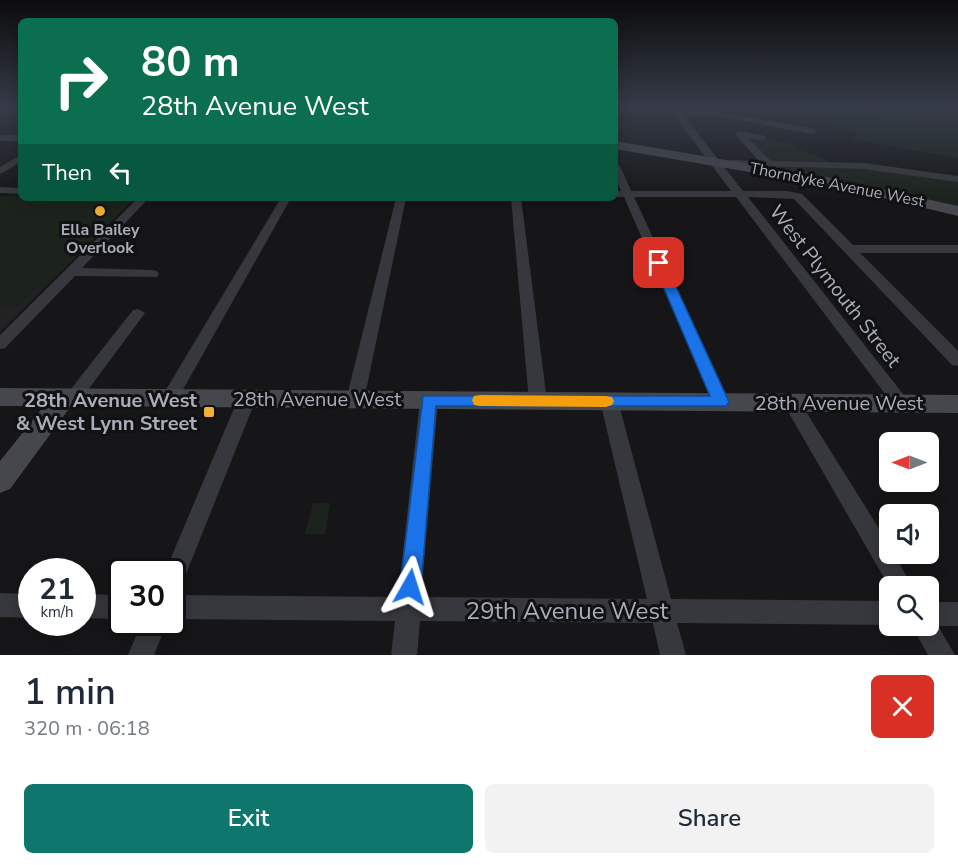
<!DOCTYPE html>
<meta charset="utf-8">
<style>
body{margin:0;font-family:"Nunito Sans",sans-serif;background:#f2f2f3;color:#1f2937;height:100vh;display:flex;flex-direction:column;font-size:22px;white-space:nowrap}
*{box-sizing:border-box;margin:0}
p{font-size:20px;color:#747a83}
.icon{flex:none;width:33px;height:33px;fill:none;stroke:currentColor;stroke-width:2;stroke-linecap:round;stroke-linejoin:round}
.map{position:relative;height:655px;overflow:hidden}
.details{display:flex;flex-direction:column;background:#fff;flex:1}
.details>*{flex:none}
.top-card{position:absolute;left:18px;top:18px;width:600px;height:183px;border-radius:9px;box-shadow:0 3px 15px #0003;background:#0b6e4f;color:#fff;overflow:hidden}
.needle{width:39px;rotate:270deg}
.buttons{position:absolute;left:879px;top:432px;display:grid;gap:12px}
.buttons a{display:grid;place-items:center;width:60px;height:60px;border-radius:9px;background:#fff;box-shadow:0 3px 15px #0003;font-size:30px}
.speed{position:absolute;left:18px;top:558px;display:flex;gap:12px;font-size:30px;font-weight:700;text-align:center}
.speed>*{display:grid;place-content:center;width:78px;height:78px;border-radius:50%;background:#fff;box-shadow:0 3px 15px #0003;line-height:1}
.speed small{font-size:15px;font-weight:400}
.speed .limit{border:3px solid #111;border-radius:9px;background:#fff;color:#111}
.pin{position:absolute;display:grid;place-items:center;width:51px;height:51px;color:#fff;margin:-26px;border-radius:12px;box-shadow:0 3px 9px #0006}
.me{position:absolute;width:66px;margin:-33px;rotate:6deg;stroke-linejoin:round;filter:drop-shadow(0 0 4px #0008)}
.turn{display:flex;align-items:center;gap:21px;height:126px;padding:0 24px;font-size:27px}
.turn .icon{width:78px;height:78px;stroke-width:2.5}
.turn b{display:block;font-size:42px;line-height:51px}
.then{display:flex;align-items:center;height:57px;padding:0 24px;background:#0003;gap:12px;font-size:22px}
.round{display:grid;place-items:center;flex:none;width:63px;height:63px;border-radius:9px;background:#f2f2f3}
.overview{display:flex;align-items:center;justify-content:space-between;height:102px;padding:0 24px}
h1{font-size:36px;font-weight:600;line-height:45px}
.cta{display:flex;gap:12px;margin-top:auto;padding:12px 24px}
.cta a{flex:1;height:69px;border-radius:9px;background:#0f766e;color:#fff;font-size:24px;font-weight:600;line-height:69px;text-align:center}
.cta a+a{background:#f2f2f3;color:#1f2937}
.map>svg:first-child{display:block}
</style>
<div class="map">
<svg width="958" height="655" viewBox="0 0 958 655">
<rect width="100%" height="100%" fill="#161618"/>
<!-- built -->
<g fill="#222225">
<path d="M865,107H958V126L865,110Z"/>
<path d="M0,287H45L0,332Z"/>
</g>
<!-- green -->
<g fill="#1c231d">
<path d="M775,107H843L958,126V158L852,139L857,133Z"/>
<path d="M745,137L785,142L798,147L795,148L823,158L838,168L880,170L958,181V206L839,179L756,166L773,167Z"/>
<path d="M0,196H21V198H135L45,287H37L18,306H0Z"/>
<path d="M313,503H330L325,534H305Z"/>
</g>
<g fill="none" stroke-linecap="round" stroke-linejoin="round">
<!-- street -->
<g fill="#37383d" fill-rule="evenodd">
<path d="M668,107H676L680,112H718L815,129V133L812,134L718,116H684L743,191H787L802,194L853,245H958V253H860L958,351V366L952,365L794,199L748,197L907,399L910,403L907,407L901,409L895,407L736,197H634L730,402L727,406L721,408L715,406L624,197H615V191H621L615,177V163L620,166L631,191H731Z"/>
<path d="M739,131L765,136V140L748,138L771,161L864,163L958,176V182L864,169L728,165L726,163L731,160L759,161L735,134Z"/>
<rect x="0" y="135" width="21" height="6"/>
<path d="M21,155V162L0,174V167Z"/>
<path d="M0,187L21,188V194L0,193Z"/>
<path d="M138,198H149L82,268L152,270L157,271L159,274L157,277L75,276L5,348L0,349V335Z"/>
<path d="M281,198H291L176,402L170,404L164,402L161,398Z"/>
<path d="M396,198H406L364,400L361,404L355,406L349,404L346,400Z"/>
<path d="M511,198H521L547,401L544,405L538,407L532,405L529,401Z"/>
<path d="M138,309L145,313L79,402L73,404L67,402L64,398L67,394L133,310Z"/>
<path d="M247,393L253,395L256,399L180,589L172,592V572H165L238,399L241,395Z"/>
<path d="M429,394L435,396L438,400L421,597L647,599L600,401L603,397L609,395L615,397L618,401L671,599L890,601V625L677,623L686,655H660L653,623L420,621L417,655H391L395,621L172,619V595L398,597L420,400L423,396Z"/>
<path d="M792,397L798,399L890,546V554H894L912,586L890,588L783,403L786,399Z"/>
<path d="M0,593L32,594V618L0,617Z"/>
<path d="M82,594L122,595V619L82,618Z"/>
<path d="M928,602H958V626H938L955,655H928L912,626H928Z"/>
<path d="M142,622H167L154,655H128Z"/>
</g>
<!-- secondary -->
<g fill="#45474d" fill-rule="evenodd">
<path d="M615,141L837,179L958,206V216L837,187L615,149Z"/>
<path d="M0,388L958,395V413L71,406L10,489L0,493V461L44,406H0Z"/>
</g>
</g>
<!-- sky -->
<linearGradient id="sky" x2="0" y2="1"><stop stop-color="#0c0c0d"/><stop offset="0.54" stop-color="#363c48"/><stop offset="1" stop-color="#363c48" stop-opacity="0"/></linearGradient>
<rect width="958" height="199" fill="url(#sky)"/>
<!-- route -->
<path fill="#1a73e8" stroke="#114b97" stroke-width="1.5" d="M659,259L665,263L729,402L726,406H436L421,587L418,594L410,597L403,594L400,587L423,396H710L653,263Z"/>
<!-- slow -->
<path fill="#f59e0b" d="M480,395L606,396L612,397L614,401L612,405L606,407L480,406L474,405L472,400L474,396Z"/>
<!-- markers -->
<g fill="#f2b134" stroke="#111113" stroke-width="2">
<circle cx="100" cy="211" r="6"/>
<rect x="203" y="406" width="12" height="12" rx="3"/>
</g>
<g text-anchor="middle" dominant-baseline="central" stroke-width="6" stroke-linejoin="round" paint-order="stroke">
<!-- far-street labels -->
<g font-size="16" fill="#a8adb8" stroke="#111113">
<text transform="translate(837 185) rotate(11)">Thorndyke Avenue West</text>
</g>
<!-- far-poi labels -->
<g font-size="16" font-weight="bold" fill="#a8adb8" stroke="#111113">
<text x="100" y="230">Ella Bailey<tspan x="100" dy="18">Overlook</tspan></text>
</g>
<!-- street labels -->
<g font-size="20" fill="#a8adb8" stroke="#111113">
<text transform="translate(835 286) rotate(52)">West Plymouth Street</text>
<text x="317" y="399">28th Avenue West</text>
<text x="839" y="403">28th Avenue West</text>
</g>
<!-- poi labels -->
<g font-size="20" font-weight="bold" fill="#a8adb8" stroke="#111113" text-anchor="end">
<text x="197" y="400">28th Avenue West<tspan x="197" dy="23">&amp; West Lynn Street</tspan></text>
</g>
<!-- near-street labels -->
<g font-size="24" fill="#a8adb8" stroke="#111113">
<text x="567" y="611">29th Avenue West</text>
</g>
</g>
</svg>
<div class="buttons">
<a><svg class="needle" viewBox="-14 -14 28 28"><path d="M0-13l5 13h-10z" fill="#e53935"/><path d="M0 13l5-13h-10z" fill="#747a83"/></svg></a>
<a><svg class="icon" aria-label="sound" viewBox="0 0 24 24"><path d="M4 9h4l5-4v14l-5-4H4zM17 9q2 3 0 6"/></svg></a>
<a><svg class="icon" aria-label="search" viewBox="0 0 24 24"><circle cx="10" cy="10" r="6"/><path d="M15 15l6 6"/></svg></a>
</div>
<div class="speed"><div>21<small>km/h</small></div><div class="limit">30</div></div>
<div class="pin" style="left:659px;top:263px;background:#d93025"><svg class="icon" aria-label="arrive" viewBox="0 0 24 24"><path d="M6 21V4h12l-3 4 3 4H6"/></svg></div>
<svg class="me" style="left:410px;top:587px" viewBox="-20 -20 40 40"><path d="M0-17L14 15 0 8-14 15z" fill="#1a73e8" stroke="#fff" stroke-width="4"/></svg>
<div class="top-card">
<div class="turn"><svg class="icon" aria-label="right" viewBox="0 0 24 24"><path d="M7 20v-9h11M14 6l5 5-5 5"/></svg><div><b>80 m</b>28th Avenue West</div></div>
<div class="then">Then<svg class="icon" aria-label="left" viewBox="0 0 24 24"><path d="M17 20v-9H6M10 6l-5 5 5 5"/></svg></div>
</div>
</div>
<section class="details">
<div class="overview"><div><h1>1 min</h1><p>320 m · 06:18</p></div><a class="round" style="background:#d93025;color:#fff"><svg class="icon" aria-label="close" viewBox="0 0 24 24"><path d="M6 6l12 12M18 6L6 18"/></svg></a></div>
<div class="cta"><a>Exit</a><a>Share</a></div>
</section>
